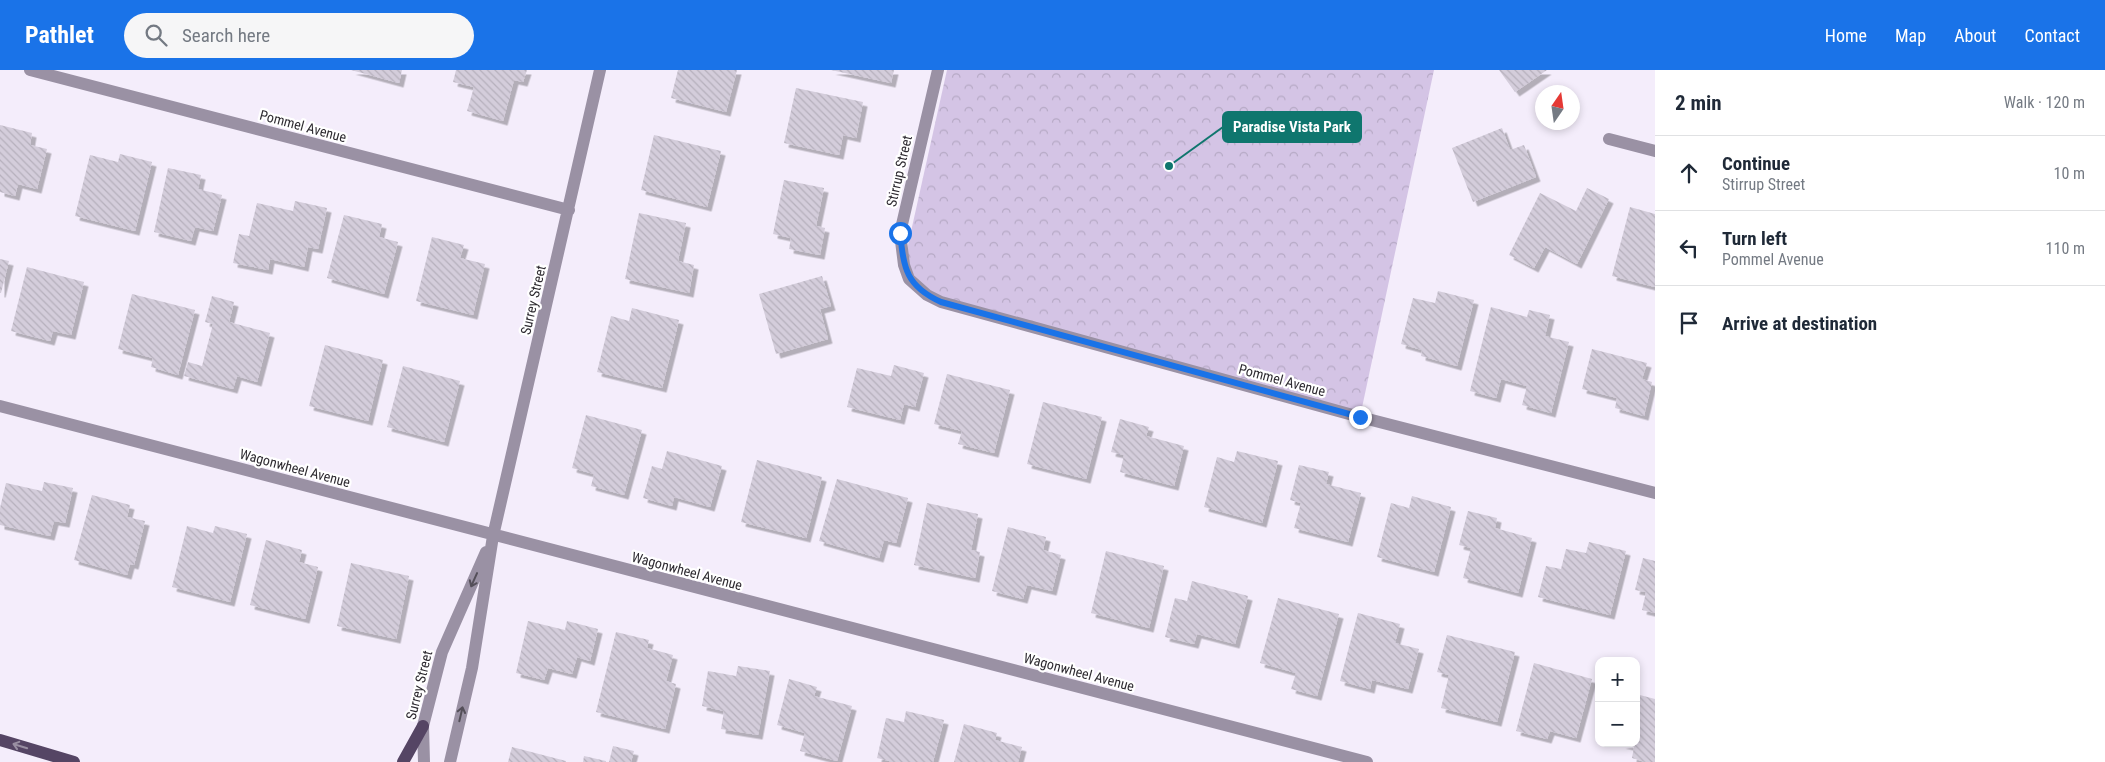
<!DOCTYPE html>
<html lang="en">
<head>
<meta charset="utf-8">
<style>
	:root { --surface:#fff; --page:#f6f6f7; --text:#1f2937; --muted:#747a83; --line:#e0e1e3; --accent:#1a73e8 }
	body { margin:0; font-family:"Roboto Condensed",sans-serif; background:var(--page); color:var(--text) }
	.controls { position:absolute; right:15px; bottom:15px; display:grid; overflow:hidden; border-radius:10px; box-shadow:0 2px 8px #0003 }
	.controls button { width:45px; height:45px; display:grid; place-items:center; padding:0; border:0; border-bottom:1px solid var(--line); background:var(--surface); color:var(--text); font:25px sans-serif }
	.compass { position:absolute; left:1535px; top:15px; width:45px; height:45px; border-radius:50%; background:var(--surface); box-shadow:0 2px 8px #0003; rotate:13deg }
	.stop { position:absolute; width:15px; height:15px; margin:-11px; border:4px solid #1a73e8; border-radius:50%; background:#fff }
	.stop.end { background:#1a73e8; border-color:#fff; box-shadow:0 1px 5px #0008 }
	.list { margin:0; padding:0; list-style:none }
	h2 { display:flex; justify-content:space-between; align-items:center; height:65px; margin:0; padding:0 20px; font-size:21px }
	h2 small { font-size:16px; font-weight:400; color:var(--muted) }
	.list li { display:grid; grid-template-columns:32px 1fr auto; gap:15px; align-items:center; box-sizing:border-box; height:75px; padding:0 20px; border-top:1px solid var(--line) }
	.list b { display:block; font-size:19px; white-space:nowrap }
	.list p { margin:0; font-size:16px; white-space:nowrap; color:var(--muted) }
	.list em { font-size:16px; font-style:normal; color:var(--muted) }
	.icon { flex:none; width:28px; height:28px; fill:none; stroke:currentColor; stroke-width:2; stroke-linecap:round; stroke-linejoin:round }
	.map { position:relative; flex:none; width:1655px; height:692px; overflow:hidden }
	header { display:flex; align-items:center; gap:30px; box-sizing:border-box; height:70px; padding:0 25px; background:var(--accent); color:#fff }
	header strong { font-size:24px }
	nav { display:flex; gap:28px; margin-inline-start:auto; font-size:18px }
	.search { width:350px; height:45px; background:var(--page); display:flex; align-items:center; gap:12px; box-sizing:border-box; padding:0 18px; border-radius:28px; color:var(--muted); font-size:19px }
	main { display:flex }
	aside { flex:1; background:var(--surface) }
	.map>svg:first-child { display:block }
	.park { fill:url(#park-crowns) }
	.building { fill:url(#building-back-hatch); filter:url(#shadow) }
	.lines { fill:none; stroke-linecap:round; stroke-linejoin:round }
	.street { stroke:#9a91a4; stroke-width:12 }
	.primary { stroke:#554564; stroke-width:12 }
	.oneway { stroke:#544f59 }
	.oneway2 { stroke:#998fa2 }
	.route { stroke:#1a73e8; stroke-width:6 }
	.labels { text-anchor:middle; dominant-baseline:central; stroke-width:4.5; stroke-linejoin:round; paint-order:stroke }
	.street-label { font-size:14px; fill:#2e2b31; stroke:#fff }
	.leader { fill:none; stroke:#0f766e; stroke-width:2 }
	.callout-dot { fill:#0f766e; stroke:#fff; stroke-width:2 }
	.callout { fill:#0f766e; stroke:#0f766e; stroke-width:2 }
	.callout-label { font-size:15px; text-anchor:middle; font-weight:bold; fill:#fff }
</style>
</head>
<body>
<header>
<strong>Pathlet</strong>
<div class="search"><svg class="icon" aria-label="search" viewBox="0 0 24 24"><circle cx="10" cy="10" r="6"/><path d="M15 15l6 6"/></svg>Search here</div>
<nav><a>Home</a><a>Map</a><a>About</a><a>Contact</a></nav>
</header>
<main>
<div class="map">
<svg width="1655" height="692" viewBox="0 0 1655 692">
	<defs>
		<pattern id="park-crowns" width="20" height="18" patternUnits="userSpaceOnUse" patternTransform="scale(1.25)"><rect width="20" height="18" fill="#d4c4e5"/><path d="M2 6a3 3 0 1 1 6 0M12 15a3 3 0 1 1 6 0" fill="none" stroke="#b6a9c5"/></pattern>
		<pattern id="building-back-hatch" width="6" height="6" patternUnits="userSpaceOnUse" patternTransform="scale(1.25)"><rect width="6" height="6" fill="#d4cddb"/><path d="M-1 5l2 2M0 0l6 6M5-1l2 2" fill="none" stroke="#b6b0bc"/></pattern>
		<filter id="shadow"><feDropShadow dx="4.5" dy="4.5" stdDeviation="0" flood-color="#0004"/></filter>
	</defs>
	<rect width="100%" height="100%" fill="#f4edfb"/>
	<path class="park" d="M947,0H1434L1360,347L930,230L904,193Z"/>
	<path class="building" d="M351,0H402L399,13Z
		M456,0H527L523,12L514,10L503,51L467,41L474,17L453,12Z
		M678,0H737L726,42L671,28Z
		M831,0H894L891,13Z
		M1499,0H1547L1515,22Z
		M796,18L863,32L856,68L843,65L839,85L784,73Z
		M0,55L32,63L30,75L47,79L37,119L18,114L15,126L0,122Z
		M1502,58L1510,80L1524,75L1536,107L1473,132L1452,78Z
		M654,65L721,81L707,137L641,120Z
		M120,84L152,92L135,161L75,146L90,85L118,92Z
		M168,98L201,105L198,119L222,125L213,161L195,157L191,171L154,162Z
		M784,110L824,118L816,156L825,158L820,185L789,179L791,168L773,164Z
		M1587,118L1609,129L1577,194L1545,177L1534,198L1509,185L1540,123L1576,141Z
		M295,131L327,138L318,179L308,177L304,197L270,189L268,200L233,193L239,164L249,166L257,133L293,141Z
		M1630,137L1655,144V217L1612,206Z
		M639,143L686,153L678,191L694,195L689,223L625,209Z
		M344,145L382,154L379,167L398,172L384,224L327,208Z
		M432,167L464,175L460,188L485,194L473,245L416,231Z
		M0,189L9,191L1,223H0Z
		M27,197L84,212L71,265L53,261L50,271L11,261Z
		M822,206L831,236L820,239L828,269L776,284L759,224Z
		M1438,221L1474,230L1457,296L1421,286L1422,280L1401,274L1413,228L1435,233Z
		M132,224L195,240L178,305L151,297L153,288L118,279Z
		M212,226L234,232L229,252L270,263L257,312L237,306L233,319L184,306L188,292L202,296L213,254L205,252Z
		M1491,237L1527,247L1529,240L1550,245L1545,266L1569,272L1551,343L1522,335L1527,316L1501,309L1496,328L1470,321Z
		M632,238L679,250L662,318L597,302L611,246L629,251Z
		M325,275L383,290L368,351L309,336Z
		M1592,279L1647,293L1642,309L1652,312L1644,346L1615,338L1617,328L1582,319Z
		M894,295L924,303L915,337L904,334L900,350L847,337L857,298L891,306Z
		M403,296L460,311L444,372L387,357Z
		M947,304L1010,320L994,383L958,374L962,361L934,354Z
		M1043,332L1102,347L1086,409L1027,394Z
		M586,345L642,360L624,425L591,416L594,404L572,398Z
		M1120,349L1149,357L1146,366L1184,376L1174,416L1120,402L1124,385L1111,382Z
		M667,381L722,396L710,437L674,427L672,436L643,428L652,396L662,399Z
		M1237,381L1278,391L1262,453L1204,437L1217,387L1234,392Z
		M757,390L822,407L806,468L741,452Z
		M1299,395L1329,402L1326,414L1361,423L1348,472L1294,458L1301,433L1290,430Z
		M837,409L908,428L896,473L884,470L879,488L819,471Z
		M44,412L73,418L65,453L54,451L50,466L0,455V438L6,413L42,421Z
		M92,425L130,435L127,447L145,451L134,495L130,494L127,505L74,490Z
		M1412,426L1451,437L1434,502L1377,487L1391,433L1409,438Z
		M927,433L978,444L971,480L980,482L975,508L914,495Z
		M1468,441L1497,448L1495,458L1532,468L1518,523L1463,508L1471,478L1459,475Z
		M187,456L213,463L215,456L247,464L230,532L172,517Z
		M1008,457L1046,467L1043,480L1061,485L1052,521L1027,515L1023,529L992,521Z
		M266,470L302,480L299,492L318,497L305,549L250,535Z
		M1589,472L1626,481L1610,545L1538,527L1546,496L1561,499L1566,479L1586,483Z
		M1106,481L1164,496L1149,558L1091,543Z
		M1643,488L1655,491V543L1642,540L1646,522L1635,520Z
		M351,493L409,506L396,569L337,556Z
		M1192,511L1248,526L1235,574L1197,564L1194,574L1165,567L1175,528L1187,531Z
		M1278,528L1339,544L1317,626L1291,619L1296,603L1260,593Z
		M1358,543L1400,554L1395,573L1419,579L1408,619L1372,610L1370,619L1340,611Z
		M528,551L565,560L567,551L598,559L590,591L577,587L572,604L548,598L544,610L516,603Z
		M616,562L649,570L647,578L673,585L666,611L676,614L665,659L596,642Z
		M1447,565L1515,582L1497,652L1441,638L1449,605L1437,602Z
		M1534,593L1592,609L1576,668L1550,661L1547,669L1516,661Z
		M738,596L770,601L758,665L721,659L724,641L702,636L708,601L736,606Z
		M789,609L817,617L814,626L852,636L837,691L800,681L805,663L777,655Z
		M1636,624L1655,629V692H1645L1632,688L1634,677L1621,674L1636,673Z
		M906,641L944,650L933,692H893L877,688L886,648L904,652Z
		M964,654L997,663L995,670L1022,677L1018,692H954Z
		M613,676L634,681L631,692H609Z
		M512,677L566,691V692H508Z
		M584,686L606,691V692H583Z"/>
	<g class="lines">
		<path class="street" d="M30,0L569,140
			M938,0L900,163L904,195L909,209L927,225L941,232L1360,347L1655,423
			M1609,69L1655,81
			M0,336L1367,692
			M424,692L423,656L442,582L486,482
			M450,692L472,598L493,466L600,0"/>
		<path class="primary" d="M0,670L74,692
			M403,692L423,656"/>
	</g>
	<defs><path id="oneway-shaft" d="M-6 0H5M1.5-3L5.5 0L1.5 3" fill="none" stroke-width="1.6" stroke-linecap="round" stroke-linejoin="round" transform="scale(1.25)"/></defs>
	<g class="oneway">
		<use href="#oneway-shaft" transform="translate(474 510) rotate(114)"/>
		<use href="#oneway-shaft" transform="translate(461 644) rotate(-77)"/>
	</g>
	<use class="oneway2" href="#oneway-shaft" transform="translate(20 676) rotate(-163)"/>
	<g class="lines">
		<path class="route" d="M900,163C904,199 906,216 941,232L1360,347"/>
	</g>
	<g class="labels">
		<g class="street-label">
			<text transform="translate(303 56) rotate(15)">Pommel Avenue</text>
			<text transform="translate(899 101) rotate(-77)">Stirrup Street</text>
			<text transform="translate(533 230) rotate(-77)">Surrey Street</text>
			<text transform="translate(1282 310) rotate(15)">Pommel Avenue</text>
			<text transform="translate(295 398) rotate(15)">Wagonwheel Avenue</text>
			<text transform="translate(687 501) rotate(15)">Wagonwheel Avenue</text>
			<text transform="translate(1079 602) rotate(15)">Wagonwheel Avenue</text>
			<text transform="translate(419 615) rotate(-76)">Surrey Street</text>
		</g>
	</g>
	<path class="leader" d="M1169 96L1223 57"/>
	<circle class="callout-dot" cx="1169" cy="96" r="5"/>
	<rect class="callout" x="1223" y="42" width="138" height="30" rx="5"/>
	<g class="callout-label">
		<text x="1292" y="62">Paradise Vista Park</text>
	</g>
</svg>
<div class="controls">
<button>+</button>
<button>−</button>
</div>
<svg class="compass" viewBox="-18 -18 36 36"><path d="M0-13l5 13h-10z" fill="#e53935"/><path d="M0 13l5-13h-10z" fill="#747a83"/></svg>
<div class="stop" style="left:900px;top:163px"></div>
<div class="stop end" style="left:1360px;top:347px"></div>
</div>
<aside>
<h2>2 min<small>Walk · 120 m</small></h2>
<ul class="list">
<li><svg class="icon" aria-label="ahead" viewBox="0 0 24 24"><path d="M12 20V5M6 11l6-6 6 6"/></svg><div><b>Continue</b><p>Stirrup Street</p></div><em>10 m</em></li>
<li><svg class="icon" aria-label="left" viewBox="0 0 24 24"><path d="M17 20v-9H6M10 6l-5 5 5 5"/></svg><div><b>Turn left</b><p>Pommel Avenue</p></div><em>110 m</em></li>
<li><svg class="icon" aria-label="arrive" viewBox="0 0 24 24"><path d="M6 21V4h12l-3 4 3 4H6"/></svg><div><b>Arrive at destination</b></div></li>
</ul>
</aside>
</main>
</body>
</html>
